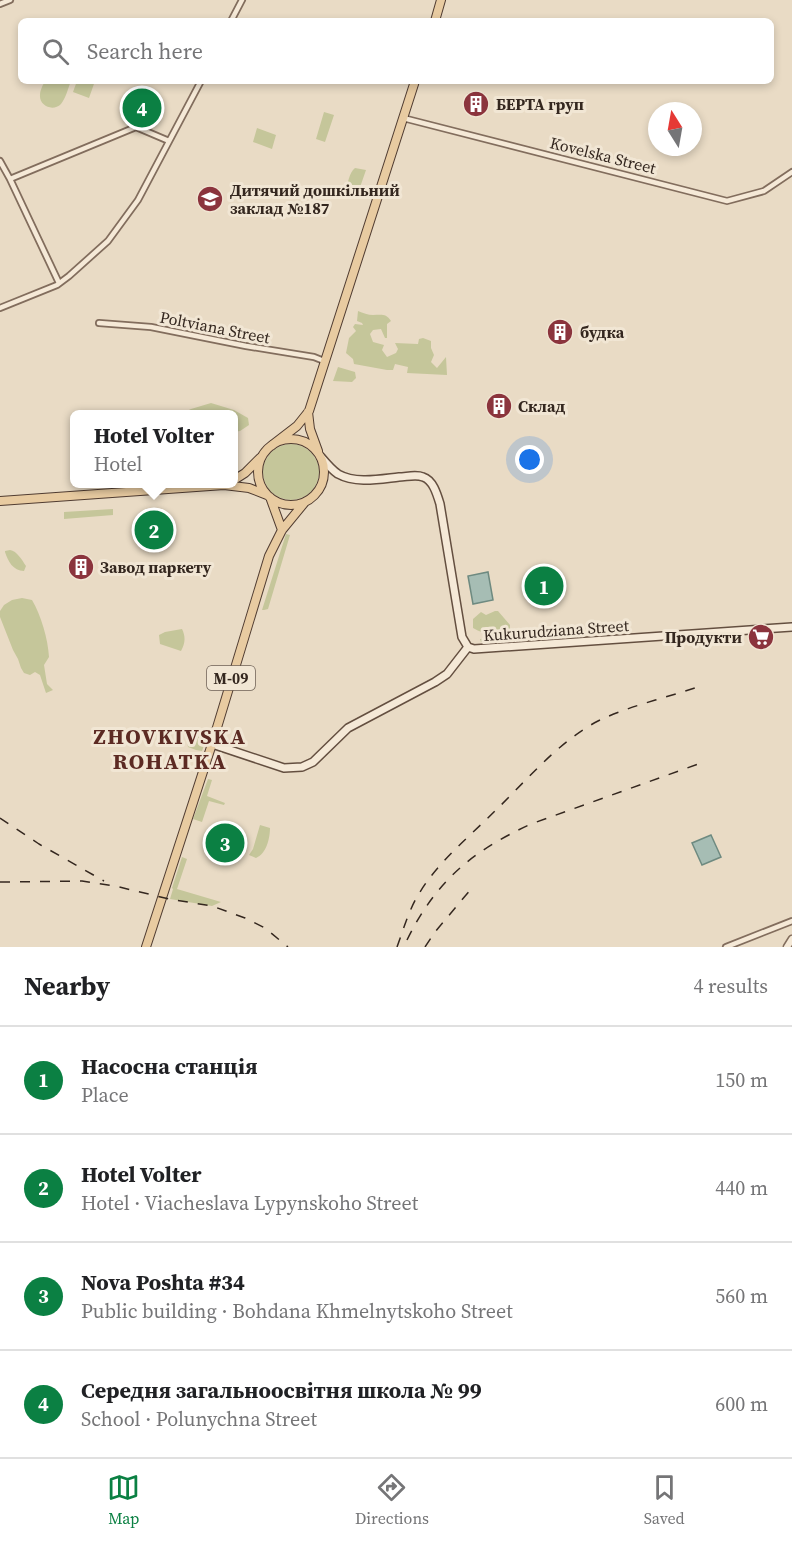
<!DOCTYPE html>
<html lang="en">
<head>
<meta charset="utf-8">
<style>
	:root { --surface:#fff; --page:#f2f2f2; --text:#202124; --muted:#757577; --line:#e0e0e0; --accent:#0b8043 }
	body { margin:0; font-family:"Source Serif 4",serif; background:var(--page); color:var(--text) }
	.compass { position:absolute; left:648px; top:102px; width:54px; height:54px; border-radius:50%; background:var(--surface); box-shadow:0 3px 9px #0003; rotate:349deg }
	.you { position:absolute; left:530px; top:460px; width:21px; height:21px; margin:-15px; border:4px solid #fff; border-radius:50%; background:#1a73e8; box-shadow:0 0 0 9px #1a73e833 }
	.badge { display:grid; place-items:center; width:39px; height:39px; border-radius:50%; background:var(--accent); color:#fff; font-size:20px; font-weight:700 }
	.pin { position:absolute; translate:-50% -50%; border:3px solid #fff; box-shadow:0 2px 6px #0006 }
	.popup { position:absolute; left:70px; top:410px; width:168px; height:78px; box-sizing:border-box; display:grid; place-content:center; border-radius:9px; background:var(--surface); filter:drop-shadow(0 2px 4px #0005); font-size:20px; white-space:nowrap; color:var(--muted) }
	.popup b { font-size:22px; color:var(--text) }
	.popup::after { content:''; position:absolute; left:50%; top:100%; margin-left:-12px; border:12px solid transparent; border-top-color:var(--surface) }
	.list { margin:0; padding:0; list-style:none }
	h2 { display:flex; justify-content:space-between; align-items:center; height:78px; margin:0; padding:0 24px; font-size:26px }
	h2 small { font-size:20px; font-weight:400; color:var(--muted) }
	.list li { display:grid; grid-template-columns:39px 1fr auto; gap:18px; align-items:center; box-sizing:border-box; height:108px; padding:0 24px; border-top:2px solid var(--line) }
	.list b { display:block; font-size:22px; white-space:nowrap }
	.list p { margin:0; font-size:20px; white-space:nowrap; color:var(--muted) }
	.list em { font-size:20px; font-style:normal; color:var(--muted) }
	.icon { flex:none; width:33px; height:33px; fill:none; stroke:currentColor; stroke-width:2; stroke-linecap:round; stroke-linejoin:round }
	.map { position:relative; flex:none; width:792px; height:947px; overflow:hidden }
	.search { position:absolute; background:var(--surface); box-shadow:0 3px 9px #0003; left:18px; right:18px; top:18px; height:66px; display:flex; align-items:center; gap:15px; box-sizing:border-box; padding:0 21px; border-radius:9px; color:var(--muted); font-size:22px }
	.sheet { height:510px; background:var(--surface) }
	nav { display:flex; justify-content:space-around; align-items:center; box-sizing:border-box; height:84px; border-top:2px solid var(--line); background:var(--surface); font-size:16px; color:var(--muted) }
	nav a { display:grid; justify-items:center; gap:3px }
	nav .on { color:var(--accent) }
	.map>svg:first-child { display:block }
	.green { fill:#c5c69a }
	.water { fill:#a6bdb4; stroke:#6e8a80; stroke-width:1.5 }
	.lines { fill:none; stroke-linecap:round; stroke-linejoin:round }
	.minor-casing { stroke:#826d5d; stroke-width:8 }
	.tertiary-casing { stroke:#826d5d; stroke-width:9 }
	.secondary-casing { stroke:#644f40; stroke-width:10 }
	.primary-casing { stroke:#503c31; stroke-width:10 }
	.minor { stroke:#f5e9d7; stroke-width:4.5 }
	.tertiary { stroke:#f5e9d7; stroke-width:6 }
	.secondary { stroke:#f5e9d7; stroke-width:7 }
	.primary { stroke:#e8cba1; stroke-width:8 }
	.rail { stroke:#34271f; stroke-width:1.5; stroke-dasharray:10 10; stroke-linecap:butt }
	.labels { text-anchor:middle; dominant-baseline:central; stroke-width:6; stroke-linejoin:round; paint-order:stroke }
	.shield { fill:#f1e6d4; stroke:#6d6055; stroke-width:1.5 }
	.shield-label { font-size:15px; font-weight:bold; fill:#34271f }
	.poi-label { font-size:16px; font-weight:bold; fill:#34271f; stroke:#f1e6d4; text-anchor:start }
	.street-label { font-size:16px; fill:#34271f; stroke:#f1e6d4 }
	.district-label { font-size:22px; font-weight:bold; letter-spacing:1.5px; fill:#5c2a23; stroke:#f1e6d4 }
</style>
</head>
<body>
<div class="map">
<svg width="792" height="947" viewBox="0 0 792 947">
	<rect width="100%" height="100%" fill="#e9dbc5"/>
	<path class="green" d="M45,81H71C68,88 66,98 61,104C53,112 39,106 40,95C40,90 43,85 45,81Z
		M77,81H95L89,98L73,92Z
		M324,112L334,115L325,142L316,139Z
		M257,128L276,135L272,149L253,142Z
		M355,168L366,170L358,193L346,190C348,183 349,173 355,168Z
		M358,311C363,313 368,315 373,315C381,315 386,313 391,321L387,324V338H385L381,329L373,330L370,334L373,342L384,345L382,350L387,357L396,353L398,349L395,343L418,344L419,339L423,338L431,341V348L434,355L431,362L437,368L446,357L447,375L407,373L408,367L395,364L393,370H387L354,364L353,359L346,353L349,338L356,331L353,327L355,324L363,325L362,323L357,321Z
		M338,367L355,372L356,378L352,382L333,381Z
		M211,403L234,410L248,418L249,425L240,431L234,432V414H180L191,409Z
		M263 472a28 28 0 1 1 56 0a28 28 0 1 1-56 0Z
		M113,509V515L64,519V512Z
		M286,534L290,535L268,609L264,610H262Z
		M10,550C17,551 22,560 26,566L24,571C13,571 8,561 5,552V551Z
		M22,598L32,600C41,615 48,639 49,657L44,665L47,684L53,690L46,693L40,675L35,672L30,675L24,673L21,668L18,659L13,650L0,617V611L4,605L12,600Z
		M495,611H498L510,625V630C498,636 484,635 473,628V619L481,612L486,615Z
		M182,629C186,637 185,644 181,651L160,644L159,635L165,632Z
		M551,634L552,638L481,642L480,639Z
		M200,729L206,732L208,734L202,751L196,750L188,747L186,737L192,734L193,732Z
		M208,779L212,780L207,796L225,803L224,805L209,801L202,822L193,819Z
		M260,825L270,828C270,839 266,854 256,858L249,855L253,849Z
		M182,857L187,859L177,889L221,902L212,906L170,899L173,889L172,888Z"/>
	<path class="water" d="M488,572L493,600L473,604L468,576Z
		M711,835L721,857L702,865L692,843Z"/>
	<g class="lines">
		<g class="minor-casing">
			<path id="minor" d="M0,4L10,0
				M231,21L242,0
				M403,118L727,201L764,191L792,172
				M0,161L10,179L59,283
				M10,179L136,127L169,141
				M0,308L57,285L69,276L108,241L138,200L201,81
				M99,323L151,327L246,346L314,357L324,361
				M726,947L792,921"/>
		</g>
		<g class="tertiary-casing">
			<path id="tertiary" d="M787,947L792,939"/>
		</g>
		<g class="secondary-casing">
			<path id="secondary" d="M321,457C326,463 332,470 338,474C356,484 380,479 399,477C406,477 416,474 423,477C433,480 437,494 440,504L462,637L468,647L474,649L792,627
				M212,744L284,768L302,767L313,762L348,728L435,682L447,674L468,647"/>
		</g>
		<g class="primary-casing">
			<path id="primary" d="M435,21L441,0
				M308,412L310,429L318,451
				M258 472a33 33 0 1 1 66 0a33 33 0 1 1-66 0Z
				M271,446L297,426L309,411L415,81
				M234,480L245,473L260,458
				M270,497L282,530
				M0,501L224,485L249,488L267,495
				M146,947L212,744L269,556L282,530L305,502"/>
		</g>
		<use href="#minor" class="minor"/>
		<use href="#tertiary" class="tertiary"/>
		<use href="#secondary" class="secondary"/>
		<use href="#primary" class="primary"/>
		<path class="rail" d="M0,818L39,844L104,881
			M0,882L82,881L115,886L169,899L212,906L245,918L265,928L288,947
			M407,940C436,881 472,851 531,824L701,763
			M397,947C404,928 409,909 420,892C439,861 469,837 495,811C527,780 558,742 598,721C629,706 665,698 698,687
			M425,947L435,932L471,889"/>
	</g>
	<defs>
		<g id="building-disc" transform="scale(1.35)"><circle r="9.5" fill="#8b343d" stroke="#f1e6d4"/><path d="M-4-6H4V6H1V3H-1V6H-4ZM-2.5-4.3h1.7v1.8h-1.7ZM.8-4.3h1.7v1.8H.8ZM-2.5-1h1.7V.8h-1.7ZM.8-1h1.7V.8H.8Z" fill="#fff"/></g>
		<g id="school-disc" transform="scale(1.35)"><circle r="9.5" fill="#8b343d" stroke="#f1e6d4"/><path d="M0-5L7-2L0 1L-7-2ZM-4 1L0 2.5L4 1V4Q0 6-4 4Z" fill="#fff"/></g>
		<g id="supermarket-disc" transform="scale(1.35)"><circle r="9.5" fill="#8b343d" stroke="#f1e6d4"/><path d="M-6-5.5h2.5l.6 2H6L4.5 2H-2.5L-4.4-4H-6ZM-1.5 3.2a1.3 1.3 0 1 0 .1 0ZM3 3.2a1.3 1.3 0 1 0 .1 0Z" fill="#fff"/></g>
	</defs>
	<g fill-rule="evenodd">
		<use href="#building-disc" x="476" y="104"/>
		<use href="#school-disc" x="210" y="199"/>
		<use href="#building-disc" x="560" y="332"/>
		<use href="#building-disc" x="499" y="406"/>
		<use href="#building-disc" x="81" y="567"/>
		<use href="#supermarket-disc" x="761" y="637"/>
	</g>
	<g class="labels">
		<rect class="shield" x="207" y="666" width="48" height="24" rx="4.5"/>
		<g class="shield-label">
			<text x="231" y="678">М-09</text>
		</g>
		<g class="poi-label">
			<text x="496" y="104">БЕРТА груп</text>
			<text x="230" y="190">Дитячий дошкільний<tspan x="230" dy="18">заклад №187</tspan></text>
			<text x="580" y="332">будка</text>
			<text x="518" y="406">Склад</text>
			<text x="100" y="567">Завод паркету</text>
			<text x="742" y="637" text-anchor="end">Продукти</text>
		</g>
		<g class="street-label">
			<text transform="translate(603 155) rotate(14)">Kovelska Street</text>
			<text transform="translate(215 327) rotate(11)">Poltviana Street</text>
			<text transform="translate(556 630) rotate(-4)">Kukurudziana Street</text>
		</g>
		<g class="district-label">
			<text x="170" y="736">ZHOVKIVSKA<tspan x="170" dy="25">ROHATKA</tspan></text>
		</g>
	</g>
</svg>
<svg class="compass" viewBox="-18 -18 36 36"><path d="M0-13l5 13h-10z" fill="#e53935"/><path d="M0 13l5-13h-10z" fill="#757577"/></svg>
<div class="you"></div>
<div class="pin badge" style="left:544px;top:586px">1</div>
<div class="pin badge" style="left:154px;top:530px">2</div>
<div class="popup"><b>Hotel Volter</b>Hotel</div>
<div class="pin badge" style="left:225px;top:843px">3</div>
<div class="pin badge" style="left:142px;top:108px">4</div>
<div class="search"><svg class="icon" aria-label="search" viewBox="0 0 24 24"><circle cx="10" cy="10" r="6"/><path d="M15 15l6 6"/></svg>Search here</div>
</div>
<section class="sheet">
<h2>Nearby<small>4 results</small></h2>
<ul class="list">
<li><span class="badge">1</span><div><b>Насосна станція</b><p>Place</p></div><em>150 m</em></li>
<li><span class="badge">2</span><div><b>Hotel Volter</b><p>Hotel · Viacheslava Lypynskoho Street</p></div><em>440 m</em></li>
<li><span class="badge">3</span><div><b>Nova Poshta #34</b><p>Public building · Bohdana Khmelnytskoho Street</p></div><em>560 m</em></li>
<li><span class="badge">4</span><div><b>Середня загальноосвітня школа № 99</b><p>School · Polunychna Street</p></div><em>600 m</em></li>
</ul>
</section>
<nav>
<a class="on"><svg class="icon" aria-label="map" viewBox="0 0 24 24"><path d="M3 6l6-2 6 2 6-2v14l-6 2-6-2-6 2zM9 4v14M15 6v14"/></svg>Map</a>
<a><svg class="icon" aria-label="directions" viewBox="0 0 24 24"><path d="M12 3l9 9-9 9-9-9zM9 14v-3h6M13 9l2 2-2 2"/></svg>Directions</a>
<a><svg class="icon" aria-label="saved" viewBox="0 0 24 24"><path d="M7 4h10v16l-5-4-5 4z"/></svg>Saved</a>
</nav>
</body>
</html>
